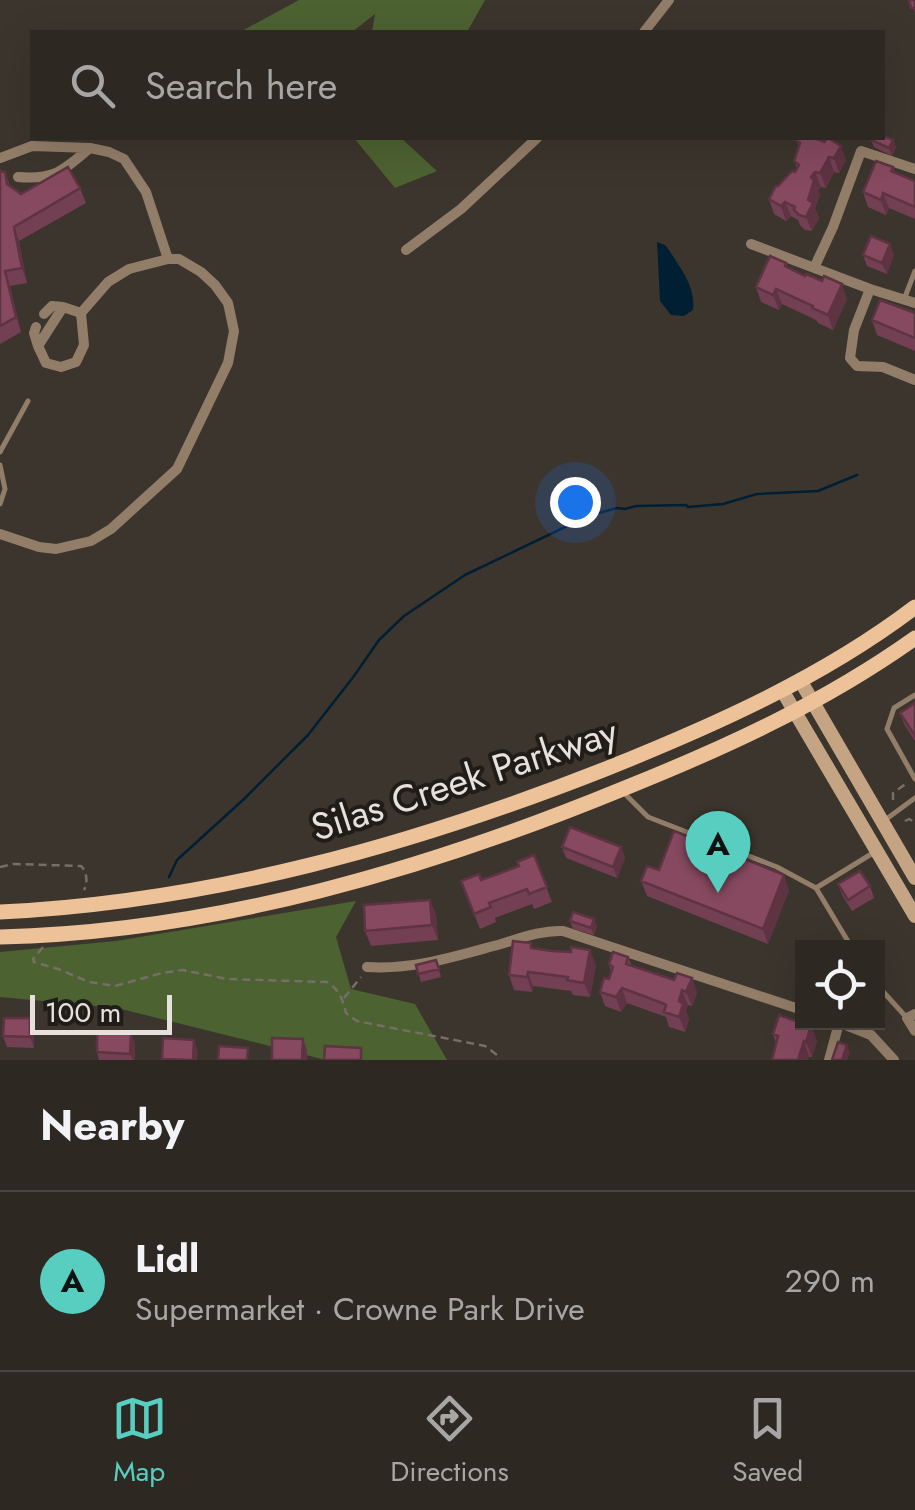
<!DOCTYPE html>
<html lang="en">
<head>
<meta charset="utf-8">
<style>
	:root { --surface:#2d2822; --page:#39342f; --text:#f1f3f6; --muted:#a7a6a5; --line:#484440; --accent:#58cec1 }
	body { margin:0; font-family:Jost,sans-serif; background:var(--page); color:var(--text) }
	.controls { position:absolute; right:30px; bottom:30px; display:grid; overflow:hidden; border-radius:0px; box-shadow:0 10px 40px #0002 }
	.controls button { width:90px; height:90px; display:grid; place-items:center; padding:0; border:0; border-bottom:2px solid var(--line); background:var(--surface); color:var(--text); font:50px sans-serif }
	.scale { position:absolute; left:30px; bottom:25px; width:142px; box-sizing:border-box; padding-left:10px; border:5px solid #e6e1dd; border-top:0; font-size:28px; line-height:35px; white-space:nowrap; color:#e6e1dd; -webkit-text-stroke:8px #201d19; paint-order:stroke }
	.you { position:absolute; left:575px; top:502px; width:35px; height:35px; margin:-25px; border:8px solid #fff; border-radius:50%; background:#1a73e8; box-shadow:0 0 0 15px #1a73e833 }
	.badge { display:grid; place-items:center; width:65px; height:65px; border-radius:50%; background:var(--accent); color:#111; font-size:32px; font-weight:700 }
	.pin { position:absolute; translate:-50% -82px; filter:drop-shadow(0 2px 5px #0008) }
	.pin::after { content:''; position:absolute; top:52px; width:35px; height:30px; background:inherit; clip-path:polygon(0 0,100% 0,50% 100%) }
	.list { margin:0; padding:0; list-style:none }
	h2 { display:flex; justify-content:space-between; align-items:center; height:130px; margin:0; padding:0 40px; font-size:42px }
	h2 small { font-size:32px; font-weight:400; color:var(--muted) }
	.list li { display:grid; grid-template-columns:65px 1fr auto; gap:30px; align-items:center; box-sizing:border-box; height:180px; padding:0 40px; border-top:2px solid var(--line) }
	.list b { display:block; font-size:38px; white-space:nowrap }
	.list p { margin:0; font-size:32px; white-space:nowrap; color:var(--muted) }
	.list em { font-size:32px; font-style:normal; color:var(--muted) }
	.icon { flex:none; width:55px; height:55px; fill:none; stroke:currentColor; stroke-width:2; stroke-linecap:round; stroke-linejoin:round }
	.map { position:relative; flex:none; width:915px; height:1060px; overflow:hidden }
	.search { position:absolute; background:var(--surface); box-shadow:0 10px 40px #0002; left:30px; right:30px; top:30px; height:110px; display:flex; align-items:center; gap:25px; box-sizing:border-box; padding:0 35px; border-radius:0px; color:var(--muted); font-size:38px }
	.sheet { height:310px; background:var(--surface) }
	nav { display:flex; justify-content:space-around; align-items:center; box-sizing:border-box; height:140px; border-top:2px solid var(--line); background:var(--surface); font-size:28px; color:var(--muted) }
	nav a { display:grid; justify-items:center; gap:5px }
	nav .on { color:var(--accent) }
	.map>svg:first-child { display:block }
	.green { fill:#4d6231 }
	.water { fill:#011f33 }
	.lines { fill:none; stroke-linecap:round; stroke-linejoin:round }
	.stream { stroke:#011f33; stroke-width:2.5 }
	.path { stroke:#756f68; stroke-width:2.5; stroke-dasharray:8 5; stroke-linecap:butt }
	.service { stroke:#927d68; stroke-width:5 }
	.minor { stroke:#927d68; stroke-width:10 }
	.secondary { stroke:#c5a483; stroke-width:14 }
	.primary { stroke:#edc298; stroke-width:15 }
	.wall { fill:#733f52 }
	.shaded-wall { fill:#5e3342 }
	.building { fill:#86495f; stroke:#5e3342; stroke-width:2.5 }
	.labels { text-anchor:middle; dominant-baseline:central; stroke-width:8; stroke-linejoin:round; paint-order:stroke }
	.street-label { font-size:38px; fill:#e6e1dd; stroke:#201d19 }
</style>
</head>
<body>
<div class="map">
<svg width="915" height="1060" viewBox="0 0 915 1060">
	<rect width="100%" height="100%" fill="#3c352d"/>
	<path class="green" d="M299,0H485L467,32H372L375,14L352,32H240Z
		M354,138H401L437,171L395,188Z
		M356,901L336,937L351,989L415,1004L447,1060H326L117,1008L0,997V952L116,941Z"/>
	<path class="water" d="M657,242L665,245L669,250C681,269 696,287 693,310L684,316L671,315L660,301Z"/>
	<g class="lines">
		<path class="stream" d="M169,877L177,860L244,799L308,735L354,676L379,640L404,616L465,575L588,516L617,508L625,509L636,506L686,505L688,507L723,504L757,494L818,491L857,475"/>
		<path class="path" d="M893,800V793L907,783
			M905,821L909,819L915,822
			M0,867L13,864L81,866C87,872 88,882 84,890
			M43,947L33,959L34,962L58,969L89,982L115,986L162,973L183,970L227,979L327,982C339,989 343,1000 346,1013L357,1021L485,1046L497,1055V1060
			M344,998L361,977"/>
		<path class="service" d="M905,297L915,271
			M0,452L28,401
			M0,465L5,489L0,504
			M915,695L894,708L887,729L915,779
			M624,793L648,817L777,867L816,888
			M885,820L915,798
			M852,948L816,888L873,853
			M878,986L907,1018"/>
		<path class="minor" d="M644,32L669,0
			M0,158L32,146L90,148L109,152L124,159L146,192L168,259
			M18,177C55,180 62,171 90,148
			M751,244L870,289L915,303
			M406,250L461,209L537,138
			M814,268L833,227L861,151L915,169
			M870,289L854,330L850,358L857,366L883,367L915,380
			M63,307L81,313L84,345L76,362L61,367L46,363L38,346Z
			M44,314L52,306L63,307
			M36,327L34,333L38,346
			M0,534L39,547L56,549L91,541L111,529L177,469L228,363L234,331L228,303L215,285L201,272L179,259H168L129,269L108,282L81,313
			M367,967C414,970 456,956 501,944C521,938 542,930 563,931L802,1010
			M915,1014L907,1018L915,1031
			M838,1022L871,1035L894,1060
			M829,1060L839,1023"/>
		<path class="secondary" d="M800,680L915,878
			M782,690L915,916"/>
		<path class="primary" d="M0,912C210,902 413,845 608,768C715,725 823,677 915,607
			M0,937C215,932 428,869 625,788C727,747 825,702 915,638"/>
	</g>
	<path class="wall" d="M798,138H817L846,160L839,173L834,172L826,188L821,187L818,190L820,195L815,208L819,218L812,231L805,230L800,225L798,220L791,216L786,221L774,214L769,199L778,186L797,168L794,161L799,146L796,140Z
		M871,140H893L896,147L892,156L874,147Z
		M893,167L895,173L915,181V219L889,208L886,215L868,207L863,192Z
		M0,171L5,172L10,186L21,194L80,188L86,203L19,241L27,283L10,286L21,332L0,344Z
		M863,255H894L887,274L867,266Z
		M786,263L788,268L847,299L833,330L818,323L816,320L782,304L779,310L761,302L756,287Z
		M915,313V351L877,335L872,320Z
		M915,703V741L904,724L900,713Z
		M562,847H621L625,858L617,878L566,858Z
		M534,855L552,902L534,909L532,904L495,918L496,922L480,929L461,881L481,880L498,874L519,866Z
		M659,870L789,890L768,944L647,896L641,881Z
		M838,884L870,886L874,898L852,911L842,895Z
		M430,900L436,915L438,940L371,946L365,931Z
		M570,921L597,926L594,935L573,929Z
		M533,948L596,965L590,997L573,995L571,991L533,986L532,992L514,990L509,975Z
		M628,957L632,966L674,980L692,978L697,993L692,1006L688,1005L686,1011L689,1019L685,1032L669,1027L666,1017L627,1003L621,1012L605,1006L600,992L609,979L611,972L609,964Z
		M436,960L441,977L421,982L416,965Z
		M30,1018L34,1030V1048L7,1047L3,1036Z
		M811,1026L817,1041L812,1057L774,1056L773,1053L776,1043L773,1034Z
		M135,1044V1060H99L97,1052Z"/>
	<path class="shaded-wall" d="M893,140L896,147L892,156L889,148Z
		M841,146L846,160L839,173L834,158Z
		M829,157L834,172L826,188L820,173Z
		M815,172L821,187L818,190L820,195L815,208L819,218L812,231L806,217L811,177Z
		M883,193L889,208L886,215L881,200Z
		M785,202L791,216L786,221L781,206Z
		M14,227L19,241L27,283L22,268Z
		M890,244L894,255L887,274L882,263Z
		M5,271L10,286L21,332L16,317Z
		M842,284L847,299L833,330L828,315Z
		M776,289L782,304L779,310L773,295Z
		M621,847L625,858L617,878L613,867Z
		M784,875L789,890L768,944L763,929Z
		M430,900L436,915L438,940L432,925Z
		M594,919L597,926L594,935L591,928Z
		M590,950L596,965L590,997L584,983Z
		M528,972L533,986L532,992L527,977Z
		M692,978L697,993L692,1006L686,992Z
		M622,988L627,1003L621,1012L616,997Z
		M682,990L688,1005L686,1011L689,1019L685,1032L679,1017V1001Z
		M30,1018L34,1030V1048L30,1037Z
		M811,1026L817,1041L812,1057L806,1042Z
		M131,1033L135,1044V1060H133L130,1054Z
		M303,1039L307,1050V1060H302Z
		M194,1040L198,1051L197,1060H193Z
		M804,1041L809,1056L808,1060H798Z
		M847,1045L850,1053L847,1060H842Z"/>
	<path class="building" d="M909,0H915V12L914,8H911Z
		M882,135L893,140L889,148L871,140L872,138H882Z
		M798,138H815L824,142L828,138L841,146L834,158L829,157L820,173L815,172L811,177L814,180L808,200L813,203L806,217L799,215L794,210L795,207L785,202L781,206L769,199L776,186H778L792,171L795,172L799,165L794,161L800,143L796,140Z
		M876,161L893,167L891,171L915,181V207L883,193L881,200L863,192Z
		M68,167L80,188L14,227L22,268L5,271L16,317L0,326V171L5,172L7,184L21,194Z
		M871,236L890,244L882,263L863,255Z
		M770,256L786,263L785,266L805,276L806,274L822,281L824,276L842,284L828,315L812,308L813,306L776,289L773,295L756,287Z
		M880,300L915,313V338L872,320Z
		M915,703V736L900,713Z
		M570,827L621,847L613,867L562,847Z
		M674,831L784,875L763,929L641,881L647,866L659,870Z
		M534,855L547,887L529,894L527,889L489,903L491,907L474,914L461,881L479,874L481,880L498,874L519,866L517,862Z
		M860,871L870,886L848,900L838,884Z
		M430,900L432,925L365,931L364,905Z
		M573,912L594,919L591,928L570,921Z
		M513,941L531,943V948L552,951L571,952V947L590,950L584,983L567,980L568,977L528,972L527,977L509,975Z
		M613,952L628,957L626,964L674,980L677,973L692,978L686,992L682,990L679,1001L683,1004L679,1017L664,1012L666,1005L662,1003L622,988L616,997L600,992L604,978L609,979L613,967L609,964Z
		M436,960L439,969L418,974L416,965Z
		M779,1015L811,1026L806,1042L804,1041L798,1060H772L778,1036L773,1034Z
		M4,1018H30V1037L3,1036Z
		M97,1032L131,1033L130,1054L97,1052Z
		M163,1038L194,1040L193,1060L162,1059Z
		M272,1038L303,1039L302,1060H272Z
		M838,1042L847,1045L842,1060H832Z
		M219,1046L248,1048L247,1060H218Z
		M325,1046L361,1048V1060H324Z"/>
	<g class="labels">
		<g class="street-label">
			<text transform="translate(464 779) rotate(-18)">Silas Creek Parkway</text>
		</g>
	</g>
</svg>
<div class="controls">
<button><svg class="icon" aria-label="locate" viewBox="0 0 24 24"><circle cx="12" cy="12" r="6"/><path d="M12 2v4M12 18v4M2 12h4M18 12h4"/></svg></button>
</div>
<div class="scale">100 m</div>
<div class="you"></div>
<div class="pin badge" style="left:718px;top:893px">A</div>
<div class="search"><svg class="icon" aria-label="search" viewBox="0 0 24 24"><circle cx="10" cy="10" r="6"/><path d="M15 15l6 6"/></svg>Search here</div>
</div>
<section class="sheet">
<h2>Nearby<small></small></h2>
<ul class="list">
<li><span class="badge">A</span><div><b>Lidl</b><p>Supermarket · Crowne Park Drive</p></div><em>290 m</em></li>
</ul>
</section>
<nav>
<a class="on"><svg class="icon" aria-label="map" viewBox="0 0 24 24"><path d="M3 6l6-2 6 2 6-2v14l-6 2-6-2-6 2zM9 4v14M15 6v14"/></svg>Map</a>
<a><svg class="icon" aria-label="directions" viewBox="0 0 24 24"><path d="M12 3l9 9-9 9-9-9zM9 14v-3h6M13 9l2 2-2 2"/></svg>Directions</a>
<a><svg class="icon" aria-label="saved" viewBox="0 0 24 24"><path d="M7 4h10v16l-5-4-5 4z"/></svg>Saved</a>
</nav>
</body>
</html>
